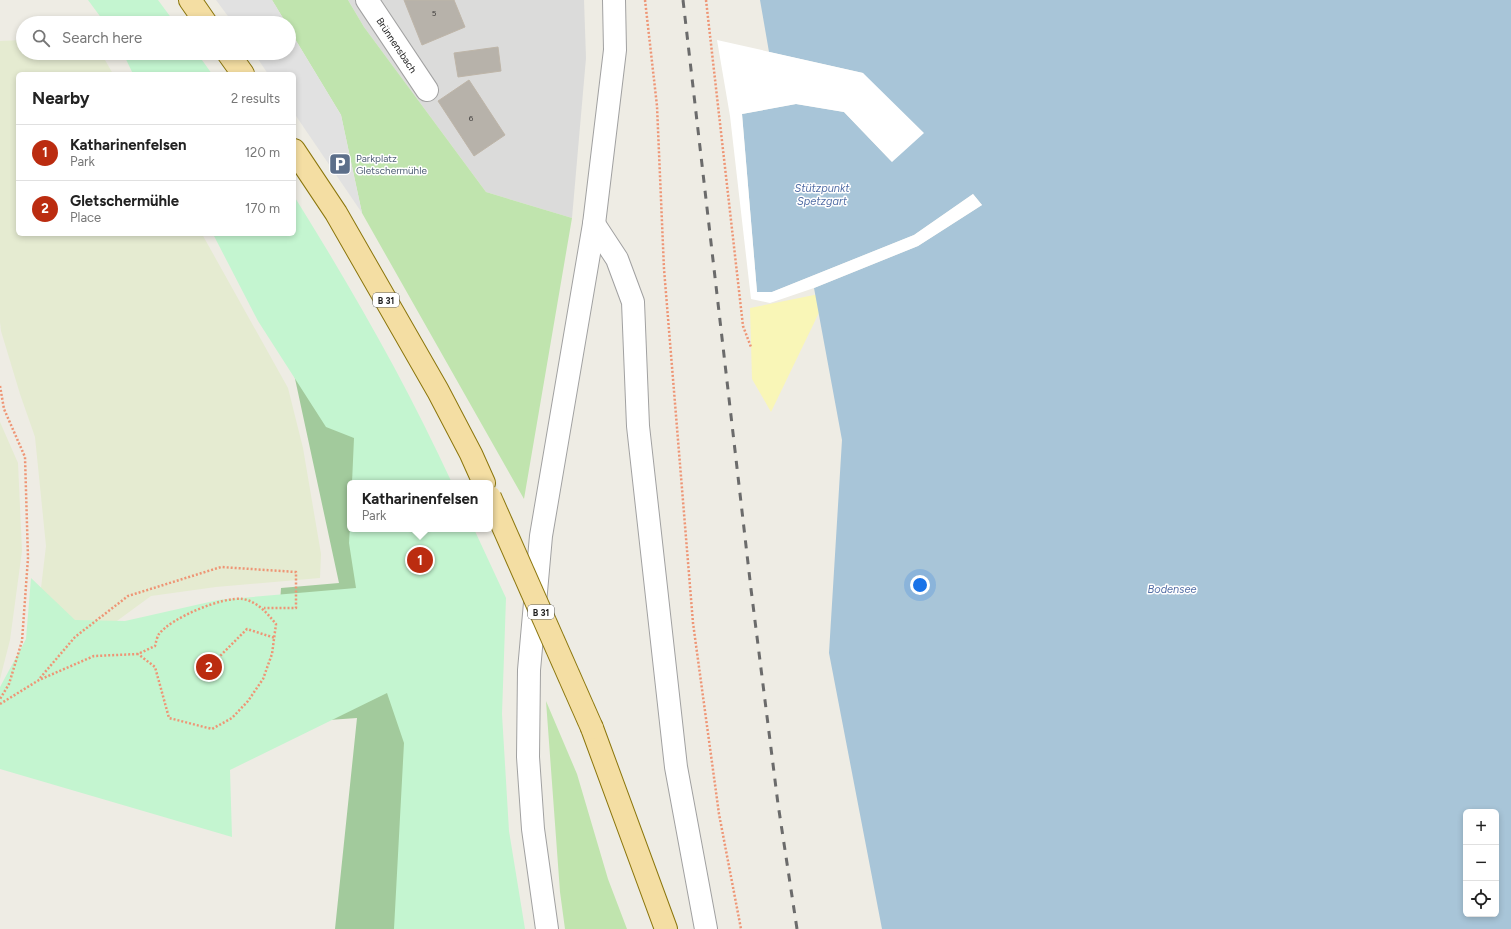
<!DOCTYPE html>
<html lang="en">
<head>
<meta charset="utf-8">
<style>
	:root { --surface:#fff; --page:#f6f6f6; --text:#222; --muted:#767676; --line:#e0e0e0; --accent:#bb2c10 }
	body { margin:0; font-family:Figtree,sans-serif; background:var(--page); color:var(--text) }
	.controls { position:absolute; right:12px; bottom:12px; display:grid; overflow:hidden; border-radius:6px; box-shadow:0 2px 6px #0003 }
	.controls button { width:36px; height:36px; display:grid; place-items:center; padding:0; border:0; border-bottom:1px solid var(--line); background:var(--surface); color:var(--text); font:20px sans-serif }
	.you { position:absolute; left:920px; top:585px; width:14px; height:14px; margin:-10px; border:3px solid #fff; border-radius:50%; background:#1a73e8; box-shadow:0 0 0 6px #1a73e833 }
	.badge { display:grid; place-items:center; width:26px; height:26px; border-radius:50%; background:var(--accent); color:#fff; font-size:13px; font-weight:700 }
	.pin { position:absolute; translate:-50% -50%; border:2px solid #fff; box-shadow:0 1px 4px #0006 }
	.popup { position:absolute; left:347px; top:480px; width:146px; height:52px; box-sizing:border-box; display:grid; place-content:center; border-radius:6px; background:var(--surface); filter:drop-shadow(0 1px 3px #0005); font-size:13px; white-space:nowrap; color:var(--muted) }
	.popup b { font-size:15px; color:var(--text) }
	.popup::after { content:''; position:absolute; left:50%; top:100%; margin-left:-8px; border:8px solid transparent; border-top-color:var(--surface) }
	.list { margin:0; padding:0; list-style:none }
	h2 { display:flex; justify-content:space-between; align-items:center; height:52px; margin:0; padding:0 16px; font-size:17px }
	h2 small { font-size:13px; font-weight:400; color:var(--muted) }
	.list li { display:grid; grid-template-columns:26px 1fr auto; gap:12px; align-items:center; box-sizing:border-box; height:56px; padding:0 16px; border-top:1px solid var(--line) }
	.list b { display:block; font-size:15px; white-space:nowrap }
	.list p { margin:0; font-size:13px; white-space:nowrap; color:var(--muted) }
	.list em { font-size:13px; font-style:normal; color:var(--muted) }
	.icon { flex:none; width:22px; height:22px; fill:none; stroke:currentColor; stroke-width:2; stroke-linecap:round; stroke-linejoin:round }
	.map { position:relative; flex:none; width:1511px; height:929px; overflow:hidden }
	.search { position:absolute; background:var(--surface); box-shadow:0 2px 6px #0003; left:16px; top:16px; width:280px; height:44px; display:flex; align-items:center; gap:10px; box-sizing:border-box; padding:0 14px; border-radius:22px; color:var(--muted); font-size:15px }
	.panel { position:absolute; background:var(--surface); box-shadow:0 2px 6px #0003; left:16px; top:72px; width:280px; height:164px; border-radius:6px }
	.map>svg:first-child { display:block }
	.residential { fill:#dbdbda }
	.farmland { fill:#e5ebd1 }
	.grass { fill:#c0e4ae }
	.forest { fill:#a2ca9c }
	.sand { fill:#f9f6b7 }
	.park { fill:#c4f5d0 }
	.parking { fill:#e1e1e1 }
	.water { fill:#a8c5d8; fill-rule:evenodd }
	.pier { fill:#fff }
	.building { fill:#b7b2aa; stroke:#beb5a8 }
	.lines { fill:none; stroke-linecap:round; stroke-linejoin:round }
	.minor-casing { stroke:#a1a1a1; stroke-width:24 }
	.major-casing { stroke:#8b760c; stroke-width:24 }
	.path { stroke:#ee9575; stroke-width:2.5; stroke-dasharray:2 2; stroke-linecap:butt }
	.minor { stroke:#fff; stroke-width:22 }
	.major { stroke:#f4dea3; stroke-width:22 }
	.rail { stroke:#6b6b6b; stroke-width:3; stroke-dasharray:8 8; stroke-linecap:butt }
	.major-bridge-casing { stroke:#8b760c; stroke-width:24; stroke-linecap:butt }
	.major-bridge { stroke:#f4dea3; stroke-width:22 }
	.labels { text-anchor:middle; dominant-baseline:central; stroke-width:3; stroke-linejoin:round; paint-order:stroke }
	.number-label { font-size:8px; fill:#444240 }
	.shield { fill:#fff; stroke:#616161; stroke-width:1 }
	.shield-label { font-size:9px; font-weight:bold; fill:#1d1d1d }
	.street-label { font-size:10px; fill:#1d1d1d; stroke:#fff }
	.service-label { font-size:10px; fill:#4e5e75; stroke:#fff; text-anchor:start }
	.water-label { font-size:11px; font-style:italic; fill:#526ea5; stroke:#fff }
</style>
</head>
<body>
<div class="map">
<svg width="1511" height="929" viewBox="0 0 1511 929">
	<rect width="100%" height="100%" fill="#eeece4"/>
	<path class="residential" d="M348,0H584L586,58L572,218L486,192L364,27Z"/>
	<path class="farmland" d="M23,40V53H101L113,74H18V234H202L288,388L303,448L321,554L320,578L216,587L151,596L95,637L31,672L46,546L35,437L20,394L1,331L0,322V41Z
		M0,422L18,463L22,551L10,640L0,679Z"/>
	<path class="grass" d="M272,0H348L364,27L486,192L572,218L524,499L362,213L341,115L289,29V23H286Z
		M546,701L577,774L608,879L627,929H565L560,892Z"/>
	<path class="forest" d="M291,360L440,483H350V529H464L522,929H335L357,718L272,724L281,588L339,583Z"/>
	<path class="sand" d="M829,292L771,412L752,379L750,308Z"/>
	<path class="park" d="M88,0H158L175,23H105Z
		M123,53H197L212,74H133Z
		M294,196C352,289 406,383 452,483H352L354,438L326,427L258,321L213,234H294Z
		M350,525V529H474L506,598L502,714L509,831L525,929H394L404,743L387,693L230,770L232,837L0,769V687L26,639L31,578L75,620L125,621L218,600L356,588L349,543Z"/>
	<path class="parking" d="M216,0H272L286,23H233Z
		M289,29L341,115L362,213L294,113V74H268L254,53H289Z"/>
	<path class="water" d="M760,0H1511V929H882L829,653L842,440L814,288L918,246L982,205L973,194L914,235L772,292H757L742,114L796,104L844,112L892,162L863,73L769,52ZM1466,812H1496V914H1466Z"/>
	<path class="pier" d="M717,40L863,73L924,133L892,162L844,112L796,104L742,114L757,292H772L914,235L973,194L982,205L918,246L814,288L770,303L751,299L730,116Z"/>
	<path class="building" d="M404,0H454L465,27L422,45Z
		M498,47L501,71L458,77L454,53Z
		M469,80L505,135L474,156L438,101Z"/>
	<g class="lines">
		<g class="minor-casing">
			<g id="minor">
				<path id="s1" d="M367,0L427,90"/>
				<path d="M594,224L617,259L633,302L638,426L676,767L706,929"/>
				<path d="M547,929L533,829L528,757L529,670L541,536L594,224L615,50L614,0"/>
			</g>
		</g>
		<g class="major-casing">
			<path id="major" d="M190,0L206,23
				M228,53L243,74
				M294,150L336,213L438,391L471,454L484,483
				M592,728L666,929"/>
		</g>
		<path class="path" d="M645,0L657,106L664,269L693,623L719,814L741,929
			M706,0L743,326L751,347
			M0,386L4,409L25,457L28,558L22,641L9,684L0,699
			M209,667L247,629L275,638
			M40,678L75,637L128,596L221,567L296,572V608H264
			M0,704L39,680L94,656L138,654L155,646C156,642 157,637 159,634C171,618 223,596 243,599C258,602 267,613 276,624L272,654L263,679L248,701L232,718L212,729L169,718L155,667L138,654"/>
		<use href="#minor" class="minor"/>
		<use href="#major" class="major"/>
		<path class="rail" d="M683,0L751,589L778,804L797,929"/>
		<g class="major-bridge-casing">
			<path id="major-bridge" d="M490,497L592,728"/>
		</g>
		<use href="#major-bridge" class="major-bridge"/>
	</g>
	<defs>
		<g id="parking-square" transform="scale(1.15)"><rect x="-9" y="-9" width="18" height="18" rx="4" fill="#5c6f8a" stroke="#fff"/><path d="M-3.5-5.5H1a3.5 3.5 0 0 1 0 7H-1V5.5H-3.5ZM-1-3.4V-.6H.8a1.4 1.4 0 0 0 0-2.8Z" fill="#fff"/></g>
	</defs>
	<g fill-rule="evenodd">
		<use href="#parking-square" x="340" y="164"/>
	</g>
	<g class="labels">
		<g class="number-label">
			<text x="434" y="13">5</text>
			<text x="471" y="118">6</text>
		</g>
		<g class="shield">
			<rect x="373" y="293" width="26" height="14" rx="3"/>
			<rect x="528" y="605" width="26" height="14" rx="3"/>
		</g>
		<g class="shield-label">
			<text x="386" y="300">B 31</text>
			<text x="541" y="612">B 31</text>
		</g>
		<g class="street-label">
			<text stroke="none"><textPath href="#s1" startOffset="54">Brünnensbach</textPath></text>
		</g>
		<g class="service-label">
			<text x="356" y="158">Parkplatz<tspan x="356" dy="12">Gletschermühle</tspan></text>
		</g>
		<g class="water-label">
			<text x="822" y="188">Stützpunkt<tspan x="822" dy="13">Spetzgart</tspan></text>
			<text x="1172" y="589">Bodensee</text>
		</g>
	</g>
</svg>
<div class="controls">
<button>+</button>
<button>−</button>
<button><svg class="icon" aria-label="locate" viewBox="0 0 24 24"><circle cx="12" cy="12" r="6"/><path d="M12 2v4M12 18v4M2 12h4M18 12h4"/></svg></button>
</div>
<div class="you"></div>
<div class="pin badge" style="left:420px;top:560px">1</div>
<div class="popup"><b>Katharinenfelsen</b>Park</div>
<div class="pin badge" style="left:209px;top:667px">2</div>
<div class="search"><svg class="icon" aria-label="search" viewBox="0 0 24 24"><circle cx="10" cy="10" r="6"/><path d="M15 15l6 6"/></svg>Search here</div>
<section class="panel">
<h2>Nearby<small>2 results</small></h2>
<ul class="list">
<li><span class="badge">1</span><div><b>Katharinenfelsen</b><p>Park</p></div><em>120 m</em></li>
<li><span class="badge">2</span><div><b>Gletschermühle</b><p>Place</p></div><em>170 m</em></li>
</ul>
</section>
</div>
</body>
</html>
